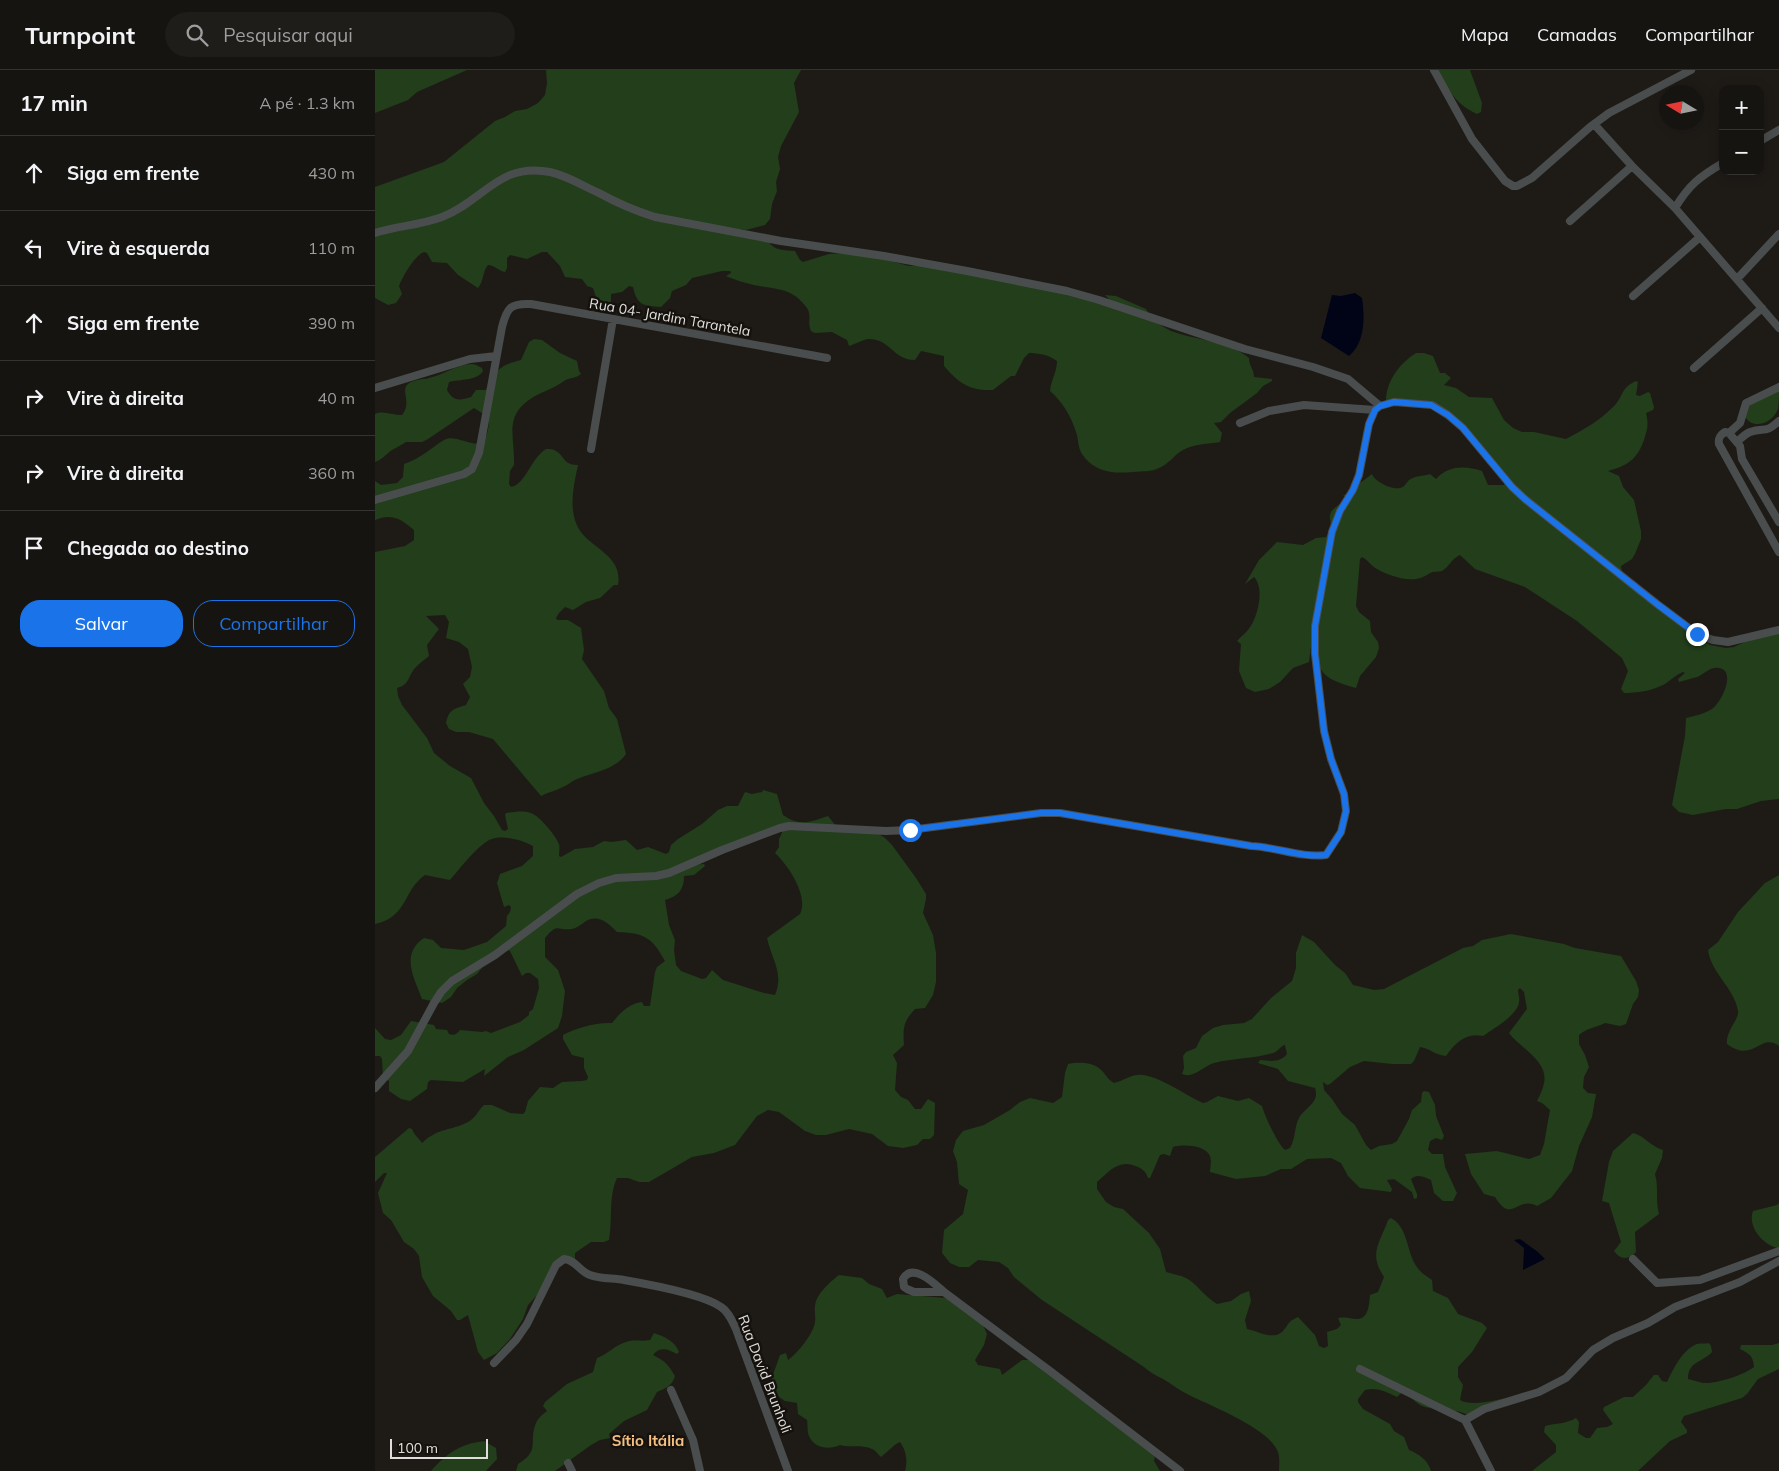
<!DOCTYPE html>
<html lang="pt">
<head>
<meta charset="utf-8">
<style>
	:root { --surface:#161411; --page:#1f1d1a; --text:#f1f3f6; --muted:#9e9e9f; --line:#353331; --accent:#1a73e8 }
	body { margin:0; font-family:Mulish,sans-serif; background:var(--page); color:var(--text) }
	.controls { position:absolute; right:15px; top:15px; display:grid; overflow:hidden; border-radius:10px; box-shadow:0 2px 12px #0003 }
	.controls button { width:45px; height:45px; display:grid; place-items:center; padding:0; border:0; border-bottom:1px solid var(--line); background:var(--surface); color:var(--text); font:25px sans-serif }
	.compass { position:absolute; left:1284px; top:15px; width:45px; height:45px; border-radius:50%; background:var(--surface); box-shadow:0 2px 12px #0003; rotate:280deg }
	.scale { position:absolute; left:15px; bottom:12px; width:98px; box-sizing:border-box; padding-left:5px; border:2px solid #e0dedc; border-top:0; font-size:14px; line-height:18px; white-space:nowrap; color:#e0dedc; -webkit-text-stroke:4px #15120e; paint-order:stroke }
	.stop { position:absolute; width:15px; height:15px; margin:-11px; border:4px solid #1a73e8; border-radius:50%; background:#fff }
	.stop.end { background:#1a73e8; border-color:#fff; box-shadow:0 1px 5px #0008 }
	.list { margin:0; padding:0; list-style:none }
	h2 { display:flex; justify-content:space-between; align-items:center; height:65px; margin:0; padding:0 20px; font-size:21px }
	h2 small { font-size:16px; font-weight:400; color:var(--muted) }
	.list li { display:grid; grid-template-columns:32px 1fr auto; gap:15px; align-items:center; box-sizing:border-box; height:75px; padding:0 20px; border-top:1px solid var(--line) }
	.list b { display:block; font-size:19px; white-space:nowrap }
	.list em { font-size:16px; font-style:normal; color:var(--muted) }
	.actions { display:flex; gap:10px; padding:15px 20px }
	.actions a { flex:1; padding:11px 0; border:1px solid var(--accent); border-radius:20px; text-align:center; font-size:18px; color:var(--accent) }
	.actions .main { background:var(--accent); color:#fff }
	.icon { flex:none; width:28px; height:28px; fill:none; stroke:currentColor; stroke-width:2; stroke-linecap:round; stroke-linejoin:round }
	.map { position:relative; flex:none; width:1404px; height:1401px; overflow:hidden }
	header { display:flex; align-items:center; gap:30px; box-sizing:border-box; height:70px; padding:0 25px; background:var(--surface); border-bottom:1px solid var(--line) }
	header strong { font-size:24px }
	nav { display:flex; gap:28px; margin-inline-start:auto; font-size:18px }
	.search { width:350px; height:45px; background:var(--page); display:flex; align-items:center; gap:12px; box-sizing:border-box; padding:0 18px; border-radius:28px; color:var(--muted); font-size:19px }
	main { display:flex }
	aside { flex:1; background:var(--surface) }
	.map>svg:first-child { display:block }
	.green { fill:#223e1a; fill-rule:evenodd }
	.water { fill:#000416 }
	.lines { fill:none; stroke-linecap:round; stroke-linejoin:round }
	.minor { stroke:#4a4d4d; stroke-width:8 }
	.route { stroke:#1a73e8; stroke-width:6 }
	.labels { text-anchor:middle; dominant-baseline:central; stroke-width:5; stroke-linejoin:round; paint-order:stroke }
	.street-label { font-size:14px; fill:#e0dedc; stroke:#15120e }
	.neighbourhood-label { font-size:15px; font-weight:bold; fill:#f5c082; stroke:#15120e }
</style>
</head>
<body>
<header>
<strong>Turnpoint</strong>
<div class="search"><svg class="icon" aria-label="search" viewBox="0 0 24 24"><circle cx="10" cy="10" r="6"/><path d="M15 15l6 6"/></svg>Pesquisar aqui</div>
<nav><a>Mapa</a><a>Camadas</a><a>Compartilhar</a></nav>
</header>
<main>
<aside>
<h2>17 min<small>A pé · 1.3 km</small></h2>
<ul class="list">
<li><svg class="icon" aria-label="ahead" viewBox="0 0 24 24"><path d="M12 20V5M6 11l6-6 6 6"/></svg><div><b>Siga em frente</b></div><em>430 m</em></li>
<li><svg class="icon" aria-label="left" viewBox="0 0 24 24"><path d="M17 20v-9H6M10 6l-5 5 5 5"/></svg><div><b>Vire à esquerda</b></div><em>110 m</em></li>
<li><svg class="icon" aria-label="ahead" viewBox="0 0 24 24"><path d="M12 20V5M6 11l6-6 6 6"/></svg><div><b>Siga em frente</b></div><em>390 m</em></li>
<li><svg class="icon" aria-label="right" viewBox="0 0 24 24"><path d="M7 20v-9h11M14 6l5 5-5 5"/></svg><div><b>Vire à direita</b></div><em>40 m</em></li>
<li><svg class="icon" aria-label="right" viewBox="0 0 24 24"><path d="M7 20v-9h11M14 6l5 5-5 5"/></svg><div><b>Vire à direita</b></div><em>360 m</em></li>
<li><svg class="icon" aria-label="arrive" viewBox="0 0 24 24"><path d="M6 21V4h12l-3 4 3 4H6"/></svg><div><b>Chegada ao destino</b></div></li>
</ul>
<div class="actions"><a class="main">Salvar</a><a>Compartilhar</a></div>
</aside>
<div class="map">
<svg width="1404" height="1401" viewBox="0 0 1404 1401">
	<rect width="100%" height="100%" fill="#1e1b17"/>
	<path class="green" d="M0,0H92L42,22L33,30L0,43Z
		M171,0H426L419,13L424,42L406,76L403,87L405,99L401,112L402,121L397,134L395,149L390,155L371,160L345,157L394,172C399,181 410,180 420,181L425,190L428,192L454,184L472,183L501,187L534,196L555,195L735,230L730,225L741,226L771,239L773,242L771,245L772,247C780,251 788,257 796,261C820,270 854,271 874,288C874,296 879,299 879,307L897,309V311L888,316L882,323L855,343L846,352L839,353L847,363L845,372C833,374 819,374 808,380C799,385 794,394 784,398C776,402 767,401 758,402C738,404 719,402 707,384C702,375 704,370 701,362C696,346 687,331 675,321C676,310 682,302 682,291C674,285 664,283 654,283L649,288L640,306H636L618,320C594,321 584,313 569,296V286L546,281L540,290C518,290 515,268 493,269C487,270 480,274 474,276L472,270L457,262L440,263L436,261C432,253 437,245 432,238C417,217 402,220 379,215C370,213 361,210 353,207L351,206L356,203L355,201H347L317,208L311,215L297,221L295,228L286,237C268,236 262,235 258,217L254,216L247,222L236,224V234L230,238L224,236L218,218L212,216L207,209L190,207L185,196L172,182H167L152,189L135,185L132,188V198L130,202C124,201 119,195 113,195C107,202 109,211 103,218L83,205L72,193L57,192L52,183L49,182C39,186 28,206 24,216L27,224L21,233L13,235L0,228V117L69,92L120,51L130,47L140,41L152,39L163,33L170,25L172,13Z
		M1062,0H1095L1107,33L1106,42L1102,44C1080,34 1074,20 1062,0Z
		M159,269L167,270L185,283L202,291L204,301L206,304C200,309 195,307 189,311C179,318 172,320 162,325C127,344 140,364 139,395L135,401L134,414L136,417C151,414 155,389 171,379C175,379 178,379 181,381C190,386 188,395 203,395C199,414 194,434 201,453C209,477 249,483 243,515H239L225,528L211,532L198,540L190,537L184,543L181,548L182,550H193L206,558L209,580L207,589L229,621L234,638L242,649L251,684C240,700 219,702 202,709C197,711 193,715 188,717C181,721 173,722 166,726L118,669L94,662H81L74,659L71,653C74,639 79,639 91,635L95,627L88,614L95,607L97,597L93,579L84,572L71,568L74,552L70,545L51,546L64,559L52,575L54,586C50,589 45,593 41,597C33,605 35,615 22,618L23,626L27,635L52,668L59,683L75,696L96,708L109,733L119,746L127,760L130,761L133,759L130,745L131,743C140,742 150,740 158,744C166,748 181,766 184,774C185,777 184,782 184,786L186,787L200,779L218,777L229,771L236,772L251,770L262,780L273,777L291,784L294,782L296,775L303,769L327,754L343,740L352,736H363L370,722L377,724L387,722L388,720L402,724L408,745C426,757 434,752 453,746L461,756L502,763L510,768L517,775L541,808L551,824V829L548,843L558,865L561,883V912L558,925L550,938L540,939C528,952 528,958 529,975L518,985L522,993L520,1020L526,1027L533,1030L540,1039H546L553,1029L560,1033L559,1065L555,1069H548L542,1075L528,1078L513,1076L497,1064L474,1059L451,1065H441L430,1061L404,1042L393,1040L382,1046L360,1075L339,1083L317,1087L274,1112H264L253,1108H242C233,1128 238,1149 234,1170L229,1172H216L200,1183V1190L184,1195L178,1208L153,1235L148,1249L135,1269L122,1283L109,1290L103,1282L93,1245L85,1250H82L76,1241L58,1226L47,1207L44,1186L39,1179L29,1172L16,1150L8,1143L3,1123L12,1103H9L0,1112V1087L34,1058L37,1059C39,1065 44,1068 47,1073C64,1057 76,1061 93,1052C101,1048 103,1040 109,1035H117L135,1043L148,1044L150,1042L153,1031L165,1017L178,1018L187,1012L207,1011L212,1010L213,1007L209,998V988L197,985L188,969V965C200,958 222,952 237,953C245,943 253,934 267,932L269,936H275L280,902L282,897L290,891C277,867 269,863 242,862C233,853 224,844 211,851C207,854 202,858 197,859C181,861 183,852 170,868V887L183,900L190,921L187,946L183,958L149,980L133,987L109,1006L110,999L88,1012L56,1010L53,1012L52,1019L35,1031L26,1029L14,1021V1011L8,1008L7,989L5,986H0V958L10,969L16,970L26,965L36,951L59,955L61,959L72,960L74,964C79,966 82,964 85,960L107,962L111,961L116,963L145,952L154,945V942L158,939L164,918L163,909L155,903H151L147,906L135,881L123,878L102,904L92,910L82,918L76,927L67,933L47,929C39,908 25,884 49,868L58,870L66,878L89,880L112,872L131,856L132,846L135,842L136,837L134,835L129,837L122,813L125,804L147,796L158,786V776C148,770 129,765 117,769C105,772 83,801 75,810L50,805C28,820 33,847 0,854V482L30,476L39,470V460C26,449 17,443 0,450V411L6,415L22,413L28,407L29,394C45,389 56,378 69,370C85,361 112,394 114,350L107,343L99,338L53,369L47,372H31C27,375 22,377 17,380C11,384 8,389 0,392V344C9,340 18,346 27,345C37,333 26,322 32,315C37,309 47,310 54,308C68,305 81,295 96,294C100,294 103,296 107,298L108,301C102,311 85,309 74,312L72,320C78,331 84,331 96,327L101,320H111C122,300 123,296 146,290L154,272ZM408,757L407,763L404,769V777L400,783C413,795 434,826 425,844L392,868C397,890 409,903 400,925L389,923L348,910L337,900L331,908L327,909L306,901L301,895L299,880L300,870L294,855L290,830C304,826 309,819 309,806L319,805L330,796L329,794L317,795Z
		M1041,283H1049L1058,286L1065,303H1070L1076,308L1069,315L1081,318L1094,327L1117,328L1129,350L1138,358L1147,362H1159L1191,369C1208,360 1224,351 1238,337C1249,327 1244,319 1261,311L1263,312L1261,325L1265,326L1273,322L1275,323L1279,337L1278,340L1271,343C1273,351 1273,356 1271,363C1265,386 1256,395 1233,401L1244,406L1248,417L1259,430L1266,461V469L1260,484L1257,489L1246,496L1247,502L1320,566L1335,575L1351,578L1359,577L1378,568L1404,563V729L1386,731L1362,739H1351L1318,745L1304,742L1297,735L1310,666L1311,648C1319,646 1329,644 1337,639C1346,633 1362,601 1344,598C1336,596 1329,604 1322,607C1316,609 1310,610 1304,612L1303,609L1310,603L1308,602C1300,605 1295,611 1288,615C1276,621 1262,623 1249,623L1246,619L1253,601L1247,588L1202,551L1150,517L1100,499L1085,485C1077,488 1074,497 1067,501C1063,502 1059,501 1055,503C1053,504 1051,506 1048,507C1035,513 1014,506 1002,499C996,496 993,490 987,487L985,489L981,536L984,542L995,551L996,562L1003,572L1004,578L1001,587L985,606L981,618C946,608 944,604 937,569L934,592L918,598L905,612L894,619L880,622L871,618L864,601L866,574L862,571C865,567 870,564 873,560C883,548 890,518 879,507L870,514L884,490L902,472L928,475L941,468L951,467L957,458C950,436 962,441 972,426H968L997,404C1000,412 1017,420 1025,418C1030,417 1031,413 1034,410C1039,406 1049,406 1055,404L1061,409C1074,395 1091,396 1107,401L1113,415H1129L1130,413L1095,363L1057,336L1011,331C1011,311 1025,293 1041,283Z
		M1404,318C1404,324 1404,333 1403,339C1397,354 1377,361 1369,345L1373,334Z
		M1404,805V976C1385,962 1379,994 1352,974C1350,962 1365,948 1363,941C1360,919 1336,903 1333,880L1343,872L1363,842L1390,813Z
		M1136,864L1189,874L1200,878L1246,886L1261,911L1264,920L1263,927L1258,934L1251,954L1245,956L1230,953C1222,957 1210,959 1204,965V974L1210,985L1214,997L1209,1007L1208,1018L1213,1023L1221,1024L1217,1047L1204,1076L1197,1101L1176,1128L1162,1136C1142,1125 1137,1155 1120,1127L1109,1124L1096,1104L1090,1084L1122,1081L1154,1089L1165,1085L1169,1074L1175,1040L1167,1033L1162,1031C1165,1025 1168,1019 1169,1013C1174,991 1145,978 1134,963L1152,939L1149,922L1145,918L1143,920C1143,924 1145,928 1144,932C1143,945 1118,959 1108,966C1091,962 1080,973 1071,986C1059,985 1055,978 1045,977L1039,991L1036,994H1017L989,991L975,997L955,1014L952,1015L948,1012L949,1020L957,1029L967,1044L980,1055L991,1075L996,1080L1004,1076L1017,1074L1022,1071L1034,1049L1037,1040L1046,1032L1047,1023L1049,1021L1054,1022L1060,1035L1061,1046L1069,1066L1067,1070L1061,1068L1055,1071L1053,1080L1057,1084H1068L1070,1097L1082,1123L1078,1131H1068L1059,1123L1056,1110C1050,1107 1042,1103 1036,1109L1042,1124V1128L1039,1129L1037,1122L1019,1109L1012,1110L1017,1119L1016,1122L985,1118L973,1106L966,1093L956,1088L932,1089L916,1099H906L890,1106L861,1109L835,1102C835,1097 837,1091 835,1086C830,1075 808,1074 798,1077L795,1086L789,1084L785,1085L775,1108H773C771,1102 769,1100 763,1097C744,1088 735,1101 722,1112V1119L731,1132L739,1137L748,1139L774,1163L785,1179L791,1202C797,1204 805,1205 811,1208C821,1213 831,1228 842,1234L856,1231L866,1224L874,1221L876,1231L870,1250L872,1259C883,1261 898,1271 908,1261C915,1253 912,1252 923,1247L940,1265L944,1276L949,1278L953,1276L952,1262L962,1259L966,1255L963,1248C969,1247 974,1248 980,1249C994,1250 994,1235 995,1225L1003,1222L1009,1207C1006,1202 1003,1197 1002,1192C998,1178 1009,1163 1013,1150L1016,1148C1034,1158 1031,1182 1042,1197C1045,1202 1051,1206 1057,1210L1058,1221L1073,1228L1083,1244L1107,1253L1112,1258L1097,1282L1083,1297V1307L1088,1315L1085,1330C1098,1338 1129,1328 1144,1325L1093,1345C1079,1338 1065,1341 1050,1337C1040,1334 1037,1326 1026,1323L1022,1327C1011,1322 1003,1317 990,1320L983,1329V1332L988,1339L1015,1354L1019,1361L1029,1367L1034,1380C1044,1384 1053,1390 1056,1401H904C904,1395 905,1388 903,1382C894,1358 836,1336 814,1325C805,1321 797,1314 788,1309C780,1305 775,1302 769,1297L667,1230L639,1207L633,1198L624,1192L603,1190L594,1197H584L575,1193L567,1183L569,1160L588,1144L593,1120L584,1114L582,1092L578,1081L581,1070L588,1061L609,1055L635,1040L645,1032L655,1028L678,1033L687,1027L690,1003L693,994C703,992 717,992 725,999C731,1004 731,1008 739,1013C748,1011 756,1005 762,1005C781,1003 809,1025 828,1033L832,1032L843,1026L863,1031L874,1028L887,1036C889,1044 903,1075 910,1080L915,1078C921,1068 919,1057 924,1048C930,1037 945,1033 940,1018L913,1011L903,999L883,993L885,990C895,991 905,993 912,984L910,975C905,976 903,982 898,983C879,989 858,988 839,993C828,996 819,1009 807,1004L809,998L808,986L811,982L821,978L827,966L838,958L848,955L869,953L877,949L896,928L917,911L921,898V883L927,865L939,872L960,895L970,903L978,915L999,920L1009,919L1088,878L1098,876L1107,870Z
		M1258,1063C1270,1066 1275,1076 1288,1080L1287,1088L1280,1104C1284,1118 1280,1130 1284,1144L1260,1162L1261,1182C1254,1190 1245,1190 1239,1181L1246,1172L1234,1133L1227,1131L1234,1092L1238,1081Z
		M1404,1133V1178C1389,1176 1372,1157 1378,1141L1402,1135Z
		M464,1205L487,1208L494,1214L507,1219L512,1228L522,1224L571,1228L583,1233L606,1251L612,1264L609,1275L600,1290L603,1295L625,1299L627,1305L647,1290H656L781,1381L779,1391L785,1401H530C533,1391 531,1380 525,1372L521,1374L506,1387C503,1385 501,1380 497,1379C487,1374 475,1378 465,1375C454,1380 440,1379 434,1366C432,1362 433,1355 432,1350L423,1344L422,1333L410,1331L394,1320L395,1313L405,1285L411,1283L413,1290C422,1284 439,1263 440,1252C441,1247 439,1241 440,1236C441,1224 455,1212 464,1205Z
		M279,1263C290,1267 300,1271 304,1282L302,1284C293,1279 285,1276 278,1285C290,1291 293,1294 300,1306C297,1316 291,1318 282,1322L272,1340L249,1351L234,1364L235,1368L225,1370L216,1375L180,1401H141L143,1394C166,1380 153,1373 161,1353C163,1348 168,1344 172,1341L168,1336L170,1332L192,1314L218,1302L222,1288C233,1284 240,1275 251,1272C258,1269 267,1272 275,1270Z
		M1334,1273L1336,1276L1337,1282C1327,1293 1313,1291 1313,1309C1318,1310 1323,1312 1328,1313C1341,1314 1369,1305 1379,1297C1378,1286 1375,1284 1365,1279L1366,1275H1397L1404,1273V1299L1383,1309L1372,1324L1367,1328L1309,1346L1306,1352L1312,1360V1363L1295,1371L1263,1401H1157L1181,1382V1375L1169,1362L1170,1356C1181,1353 1191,1354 1201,1348L1204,1352L1203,1363L1211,1368H1215L1222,1358L1232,1357L1238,1354L1228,1340L1229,1337L1249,1327H1258L1271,1315L1279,1305H1283L1287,1311L1292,1312C1298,1299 1308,1279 1322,1274C1325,1273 1331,1274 1334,1273Z
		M109,1371L121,1378L122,1389L111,1401H56C72,1383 85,1374 109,1371Z"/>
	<path class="water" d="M980,223L987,228C990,248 990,273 974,286L946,268L957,225L966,226Z
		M1145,1169L1163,1182L1170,1189L1148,1200L1149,1178L1139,1170Z"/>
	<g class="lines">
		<path class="minor" d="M1059,0L1097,69L1130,111L1138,116H1142L1157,108L1215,57L1234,43L1316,0
			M1219,54L1257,96L1300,138L1404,258
			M1385,71L1404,60
			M1300,138C1314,115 1324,107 1348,93
			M1195,151L1257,96
			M0,163C22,156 46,155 67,147C110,130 124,92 175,102C193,106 208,116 224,123C242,133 261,141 280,147L406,171L509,186L592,201L692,221L724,230L870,279L938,297L973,309L1005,336
			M1362,209L1404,164
			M1258,226L1325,167
			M1319,298L1387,238
			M0,318L95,289L121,286
			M865,353L894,341L929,335L1000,340
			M1354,363L1350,362C1345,365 1343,368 1344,374L1404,482
			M1354,363L1365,376L1367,389L1404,452
			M1354,363L1365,353L1371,333L1404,317
			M1362,372C1366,368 1370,364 1375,362C1390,357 1390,364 1404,351
			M216,379L238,249
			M0,430L89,404L97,399L104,383L127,257C132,238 135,233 156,234L452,288
			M0,1018L33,981L59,933L66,922L77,911L120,885L202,824L224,813L241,808L281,806L294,803L347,780L405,758L414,756L511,761L535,760L666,743H685L876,776C901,777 926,788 951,785L966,762L971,741L969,724L956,689L949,661L940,584V556L957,462L965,441L978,420L984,405L994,354L1000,340L1005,336L1019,332L1057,335L1073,345L1088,358L1137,417L1151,430L1282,534L1322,564L1338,570L1353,572L1404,560
			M1258,1189L1282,1213L1325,1210L1404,1181
			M569,1222H539L532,1219L529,1217L528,1209C538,1192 560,1214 569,1222L675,1301L805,1401
			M119,1293L141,1270L152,1254L181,1195L189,1189C201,1190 204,1201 215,1205C225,1209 238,1208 249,1210C272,1214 328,1224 346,1237C354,1242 357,1251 361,1259L413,1401
			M985,1299L1090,1350
			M296,1320L318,1370L325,1401
			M1090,1350L1109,1339L1164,1322L1191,1308L1218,1280L1238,1268L1273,1253L1300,1237L1365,1212L1404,1191
			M1090,1350L1116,1401
			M193,1393L197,1401"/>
	</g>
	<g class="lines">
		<path class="route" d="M535,760L666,743H685L876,776C901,777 927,788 951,785L966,762L971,741L969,724L956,689L949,661L940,584V556L957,462L965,441L978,420L984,405L994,354L1000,340L1005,336L1019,332L1056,335L1073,345L1088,358L1137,417L1151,430L1282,534L1322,564"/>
	</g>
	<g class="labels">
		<g class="street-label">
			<text transform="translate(295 247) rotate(10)">Rua 04- Jardim Tarantela</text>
			<text transform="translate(390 1304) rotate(69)">Rua David Brunholi</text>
		</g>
		<g class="neighbourhood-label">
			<text x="273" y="1370">Sítio Itália</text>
		</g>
	</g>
</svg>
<div class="controls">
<button>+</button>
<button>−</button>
</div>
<svg class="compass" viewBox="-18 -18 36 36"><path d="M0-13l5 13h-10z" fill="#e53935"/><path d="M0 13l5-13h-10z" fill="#9e9e9f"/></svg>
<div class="scale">100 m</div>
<div class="stop" style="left:535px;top:760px"></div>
<div class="stop end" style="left:1322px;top:564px"></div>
</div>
</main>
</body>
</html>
